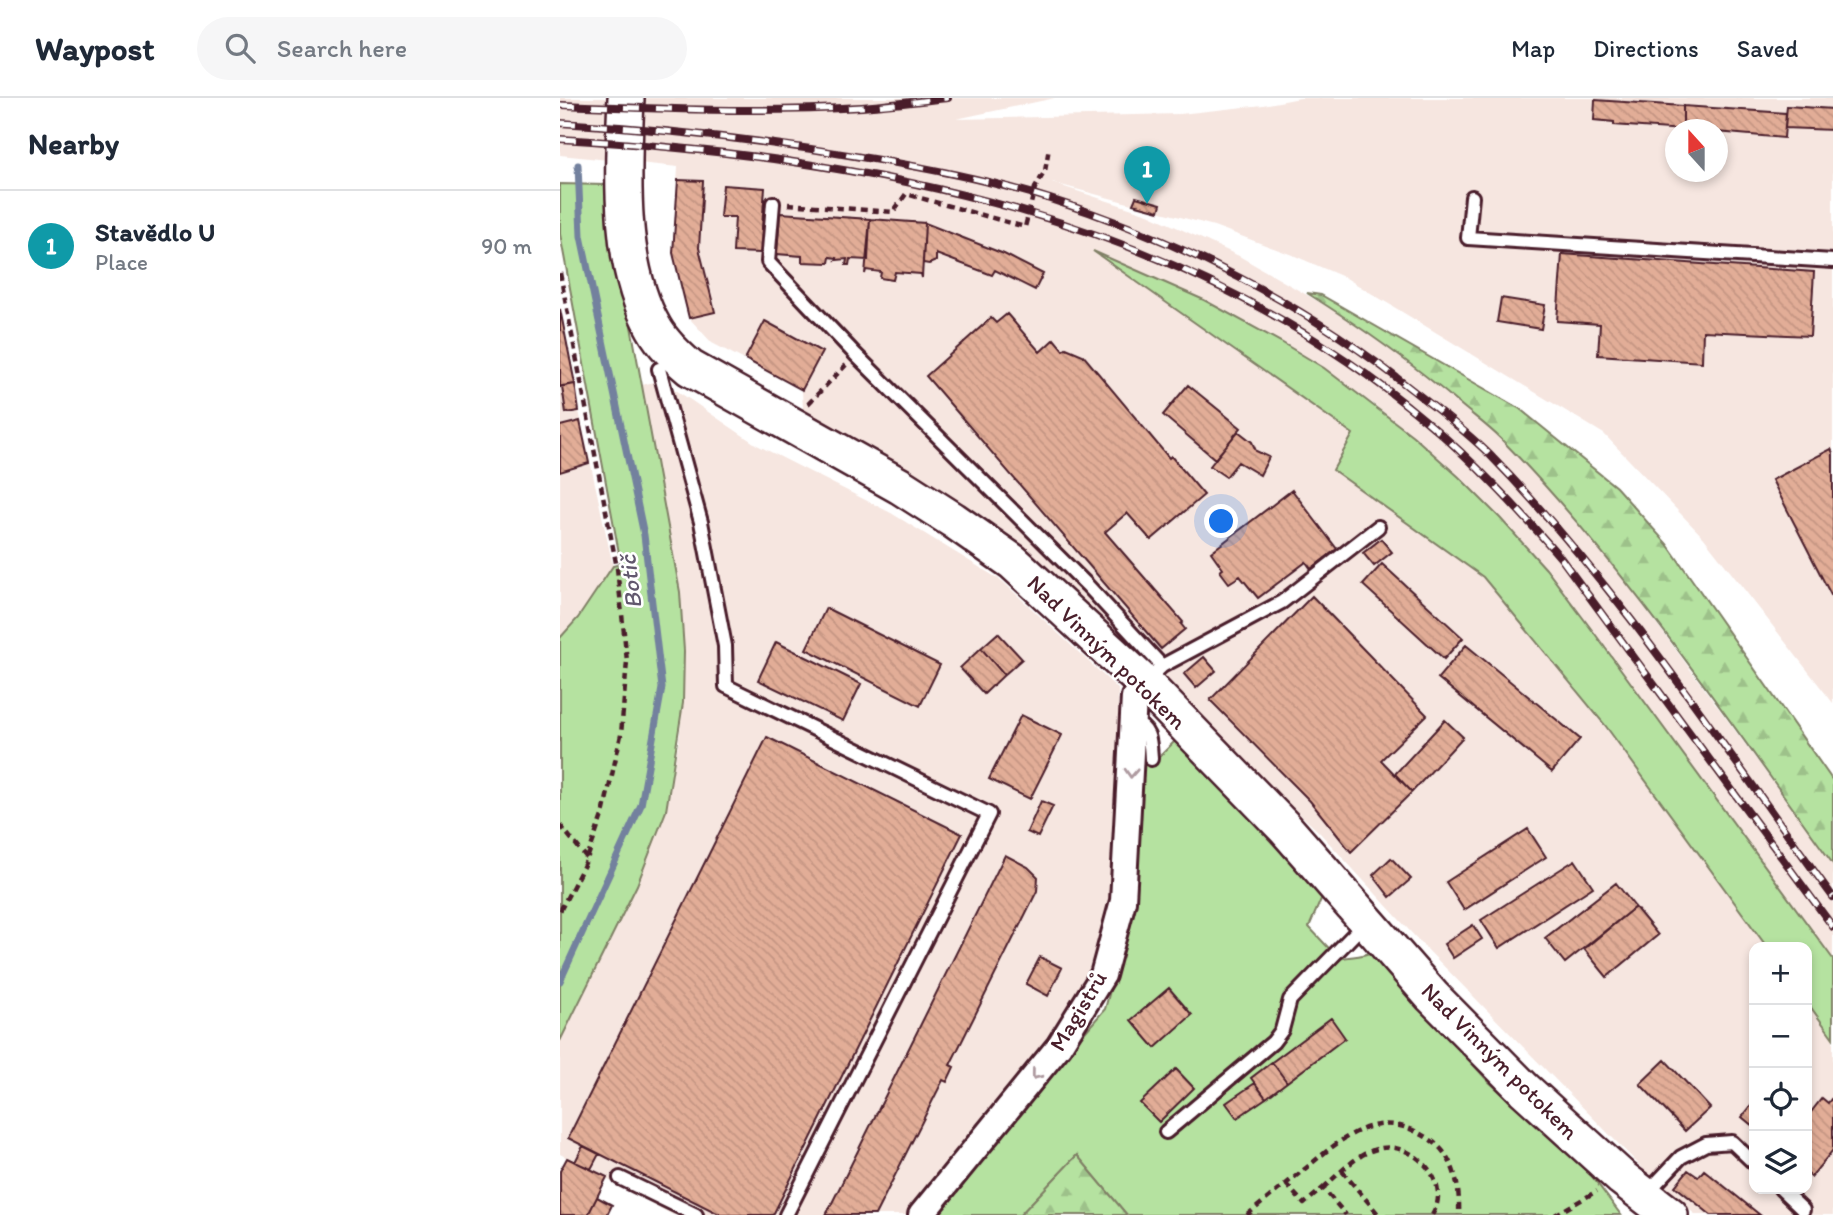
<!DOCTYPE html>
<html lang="en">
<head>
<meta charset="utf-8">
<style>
	:root { --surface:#fff; --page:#f6f6f7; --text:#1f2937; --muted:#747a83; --line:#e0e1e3; --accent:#ea580c }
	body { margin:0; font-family:Itim,sans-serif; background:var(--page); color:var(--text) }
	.controls { position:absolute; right:21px; bottom:21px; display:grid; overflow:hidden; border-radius:14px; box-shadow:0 4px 10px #0003 }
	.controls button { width:63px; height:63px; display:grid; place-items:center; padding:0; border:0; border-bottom:2px solid var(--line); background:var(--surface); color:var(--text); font:35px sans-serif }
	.compass { position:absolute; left:1105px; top:21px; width:63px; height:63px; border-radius:50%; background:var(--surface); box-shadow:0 4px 10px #0003; rotate:339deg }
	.you { position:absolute; left:662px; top:424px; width:24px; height:24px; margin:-18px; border:5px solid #fff; border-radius:50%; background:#1a73e8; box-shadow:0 0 0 10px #1a73e833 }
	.badge { display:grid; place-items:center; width:46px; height:46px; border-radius:50%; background:var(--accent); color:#fff; font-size:23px; font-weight:700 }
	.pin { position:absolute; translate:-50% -58px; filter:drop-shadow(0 2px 4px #0008) }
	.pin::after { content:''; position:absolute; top:37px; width:24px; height:21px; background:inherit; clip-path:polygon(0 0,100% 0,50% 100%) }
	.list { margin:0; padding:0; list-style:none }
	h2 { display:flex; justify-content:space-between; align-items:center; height:91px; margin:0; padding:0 28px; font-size:30px }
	h2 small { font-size:23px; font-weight:400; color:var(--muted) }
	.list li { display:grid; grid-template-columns:46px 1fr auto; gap:21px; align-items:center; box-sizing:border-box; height:112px; padding:0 28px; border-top:2px solid var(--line) }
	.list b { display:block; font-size:26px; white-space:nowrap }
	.list p { margin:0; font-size:23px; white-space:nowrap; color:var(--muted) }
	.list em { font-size:23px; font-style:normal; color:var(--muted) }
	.icon { flex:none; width:38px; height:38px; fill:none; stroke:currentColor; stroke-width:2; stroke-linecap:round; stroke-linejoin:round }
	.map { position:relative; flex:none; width:1273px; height:1117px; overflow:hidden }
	header { display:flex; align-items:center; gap:42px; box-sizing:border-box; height:98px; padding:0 35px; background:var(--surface); border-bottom:2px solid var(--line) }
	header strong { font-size:33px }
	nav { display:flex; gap:38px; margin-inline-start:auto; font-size:24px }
	.search { width:490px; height:63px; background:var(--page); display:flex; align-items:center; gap:18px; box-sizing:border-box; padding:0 24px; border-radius:38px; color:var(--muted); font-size:26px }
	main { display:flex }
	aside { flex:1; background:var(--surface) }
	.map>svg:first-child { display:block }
	.built { fill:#f6e6e0; fill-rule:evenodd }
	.green { fill:#b5e2a0; stroke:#808066; stroke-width:2 }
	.forest { fill:url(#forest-firs); stroke:#808066; stroke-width:2 }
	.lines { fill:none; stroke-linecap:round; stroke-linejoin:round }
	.stream { stroke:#73819e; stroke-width:7 }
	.building { fill:url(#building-back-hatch); stroke:#4a1f2b; stroke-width:2 }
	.lane-casing { stroke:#4a1f2b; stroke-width:18 }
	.street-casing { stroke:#4a1f2b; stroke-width:30 }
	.secondary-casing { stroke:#4a1f2b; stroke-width:40 }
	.path { stroke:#4a1f2b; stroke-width:4.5; stroke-dasharray:7 5; stroke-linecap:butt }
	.lane { stroke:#fff; stroke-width:12 }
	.street { stroke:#fff; stroke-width:24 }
	.secondary { stroke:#fff; stroke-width:35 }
	.rail-casing { stroke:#4a1f2b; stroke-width:8 }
	.rail { stroke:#fff; stroke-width:5; stroke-dasharray:16; stroke-linecap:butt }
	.oneway { stroke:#ae9aa0 }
	.labels { text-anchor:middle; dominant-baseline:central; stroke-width:5; stroke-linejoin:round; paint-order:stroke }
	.street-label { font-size:23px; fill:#4a1f2b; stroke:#fff }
	.water-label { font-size:24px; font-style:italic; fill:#62586e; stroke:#fff }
</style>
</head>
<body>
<header>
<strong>Waypost</strong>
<div class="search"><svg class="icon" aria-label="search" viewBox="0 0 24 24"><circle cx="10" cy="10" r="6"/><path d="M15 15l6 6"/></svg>Search here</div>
<nav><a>Map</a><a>Directions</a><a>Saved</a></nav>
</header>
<main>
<aside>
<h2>Nearby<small></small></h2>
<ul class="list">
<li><span class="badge" style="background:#0f9aa8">1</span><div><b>Stavědlo U</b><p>Place</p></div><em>90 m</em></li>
</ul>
</aside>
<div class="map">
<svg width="1273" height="1117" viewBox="0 0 1273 1117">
	<defs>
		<pattern id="forest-firs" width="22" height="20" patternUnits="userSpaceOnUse" patternTransform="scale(1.75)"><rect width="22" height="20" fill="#b5e2a0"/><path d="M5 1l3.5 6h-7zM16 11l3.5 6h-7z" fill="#9dc18a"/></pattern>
		<pattern id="building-back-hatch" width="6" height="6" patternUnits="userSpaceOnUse" patternTransform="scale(1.75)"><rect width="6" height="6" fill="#e2ad97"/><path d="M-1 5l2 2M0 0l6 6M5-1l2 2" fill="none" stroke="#c39482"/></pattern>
	</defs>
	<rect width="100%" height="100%" fill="#fff"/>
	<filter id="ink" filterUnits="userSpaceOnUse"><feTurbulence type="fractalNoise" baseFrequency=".0143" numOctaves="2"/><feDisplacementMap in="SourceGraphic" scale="14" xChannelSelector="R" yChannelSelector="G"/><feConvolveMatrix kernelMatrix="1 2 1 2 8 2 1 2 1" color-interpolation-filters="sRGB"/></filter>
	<g filter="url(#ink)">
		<path class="built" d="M0,0H495L396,21L620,16L703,7L740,0H1273V605L1144,440L1044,336L786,180L735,158L654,128L486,83L588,116L679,158L794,224L843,259L939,339L1025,432L1077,499L1273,766V861L986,471L900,379L853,338L812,305L721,244L644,202L537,155L794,336L774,372L923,479L1045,627L1207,849H1194V1091H1247V904L1273,940V1117H1136L1099,1087L859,843L759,734L592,578L469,456L394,401L243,312L242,292L152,245L129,220L113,155L118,69L0,57ZM1115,32H1157V74H1115Z
			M0,211L19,313L53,468L18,520L0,540Z
			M101,282L197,347L331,415L442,483L558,591L561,710L551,827L526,887L508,923L347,1117H113L0,1056V943L77,787L106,713L119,642L123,605L124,553L120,494L82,287Z"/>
		<path class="green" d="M0,86L45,87L120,494L124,553L123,605L106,713L77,787L0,943V540L18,520L53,468L61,466L0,136Z
			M533,153L644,202L721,244L764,270L853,338L899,379L940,420L986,471L1035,536L1273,861V940L1247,904V849H1207L1045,627L923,479L773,372L793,336Z
			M617,641L762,799L749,829L779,861C791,857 799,860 812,854L927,982L1031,1077L1061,1117H567L517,1057L460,1117H372L462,1007L545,911L567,830L583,663L599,659Z"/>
		<path class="forest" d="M747,195L761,197L960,311L1056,389L1107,446L1273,683V766C1168,622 1066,468 941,341C929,329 914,318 901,307C852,265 801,229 747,195Z
			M517,1057L567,1117H460Z"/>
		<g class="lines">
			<path class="stream" d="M0,883L81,707L102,590L84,437L21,138L18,67"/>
		</g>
		<path class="building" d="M1035,2L1123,8V32L1054,27V24L1034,22Z
			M1123,8L1226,15L1224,40L1157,34V32H1123Z
			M1227,8L1273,11V32L1225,30Z
			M118,82L143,83L139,150L155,214L129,220L113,155Z
			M163,87L205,90L200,155L173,154L175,119H160Z
			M576,99L601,106L599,113L573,106Z
			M220,115L310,121L308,162L290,161L289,167H286L287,161L276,162L277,160L270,159L269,165L242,164V158L217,156Z
			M310,121L365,125L362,180L361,176L335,174L333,182L320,180L321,174L306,172L305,176Z
			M365,125L444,156L483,176L475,192L435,172L432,177L376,156V163L369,166L363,165Z
			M1002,156L1254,174L1250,238L1143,233L1142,264L1038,257L1040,226L997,223Z
			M941,200L985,207L981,231L937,224Z
			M0,211L15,286L0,289Z
			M447,216L480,254L494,241L503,252L506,250L523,257L609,360L611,358L644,397L591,442L567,415L545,434L623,524L621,526L625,531L601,551L366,278L431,220L436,225Z
			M205,223L262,254L242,292L185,261Z
			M15,286L19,313L6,315L2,288Z
			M628,287L681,330L655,361L603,317Z
			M20,323L29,365L0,374V328Z
			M678,333L692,344L696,353L709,359L700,377L678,364L666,379L650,368Z
			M1271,351L1273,355V501L1212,382Z
			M732,392L777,451L751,471L746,464L698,500L680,478L669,485L660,473L663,471L651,454Z
			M821,441L832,454L814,468L803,455Z
			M822,466L903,540L884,561L803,487Z
			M752,498L867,617L821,662L852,694L791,754L750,703L650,602Z
			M266,510L380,567L360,608L246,551Z
			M438,535L462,561L444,577L421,550Z
			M216,544L301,586L283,623L198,582Z
			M906,547L1020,641L992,674L878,580Z
			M421,550L444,577L424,596L400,570Z
			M644,559L656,573L636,590L624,576Z
			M461,617L502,637L470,701L429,681Z
			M885,622L903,639L852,694L835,676Z
			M207,639L402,736L213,1117H161L8,1040Z
			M481,703L493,708L478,739L467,734Z
			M968,731L986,759L904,812L886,784Z
			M445,757L468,769L478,779L477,793L390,967L394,969L387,984L383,982L315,1117H266Z
			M831,760L851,781L830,799L813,777Z
			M1015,762L1033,789L939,850L921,822Z
			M1056,785L1075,809L1005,865L985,840Z
			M1075,809L1098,837L1047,879L1024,851Z
			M913,827L922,841L893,860L884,846Z
			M480,859L502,870L488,898L466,886Z
			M609,890L632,917L595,950L571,922Z
			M771,920L785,940L727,984L712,964Z
			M1105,962L1150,1010L1125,1033L1080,986Z
			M712,964L727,984L706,1000L691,980Z
			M616,971L634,990L599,1024L580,1005Z
			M695,985L706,1000L677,1020L666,1005Z
			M1262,1000L1268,1005L1271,1001L1273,1003V1052L1251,1079L1247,1075V1010L1251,1014Z
			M1194,1004V1029L1182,1019Z
			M23,1048L39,1056L31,1071L15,1064Z
			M7,1060L47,1079L28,1117H0V1073Z
			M1128,1072L1138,1079L1144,1072L1200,1117H1151L1115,1088Z
			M37,1099L52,1107L47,1117H28Z"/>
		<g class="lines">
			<g class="lane-casing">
				<path id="lane" d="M912,99L908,140L1273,163
					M213,105L208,164L296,257L527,487L602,568L586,583
					M99,271L141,424L165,548L166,588L429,716L226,1117
					M602,568L722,504L818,429
					M573,625C591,629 590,646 591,661
					M606,1034L713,944L722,932L730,902L804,826
					M60,1080L136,1117
					M1221,1091L1243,1112
					M1087,1095L1121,1059L1146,1046L1172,1044L1194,1065"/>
			</g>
			<g class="street-casing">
				<path id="street" d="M361,1117L499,948L543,877L563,803L574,599L584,585"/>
			</g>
			<g class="secondary-casing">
				<path id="secondary" d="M66,0C63,71 57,166 94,230C103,246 116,258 130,270L340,388L393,422L453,464L584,585L725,730L872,898L964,991L1062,1080L1110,1117"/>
			</g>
			<path class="path" d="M228,106L333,114L346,96L465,129L475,90L485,73L489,50
				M0,175L57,470L67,563L61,637L44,712L27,761L0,813
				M248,306L286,267
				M0,727L27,760
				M782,1073L819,1117
				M726,1086L744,1106L763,1090L786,1117
				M763,1090C780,1075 798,1054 821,1050C855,1044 893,1085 872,1117
				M687,1117C707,1101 727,1085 746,1070C786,1037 819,1008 869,1041C895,1057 900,1089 899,1117
				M995,1117L1037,1093"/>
			<use href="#lane" class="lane"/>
			<use href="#street" class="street"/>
			<use href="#secondary" class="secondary"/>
			<g class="rail-casing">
				<path id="rail" d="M0,7C101,11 201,15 302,9C331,7 359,3 388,0
					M0,25C105,31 210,43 313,61C373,71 433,83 490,101C619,142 745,206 851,291C878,312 906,333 930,357C1060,490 1163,649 1273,799
					M0,41C310,59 622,117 866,323C915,364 958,411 1000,459L1273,829"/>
			</g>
			<use href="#rail" class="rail"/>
		</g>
		<defs><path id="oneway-chevron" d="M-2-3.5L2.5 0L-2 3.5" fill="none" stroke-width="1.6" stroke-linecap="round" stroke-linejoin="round" transform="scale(1.75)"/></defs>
		<g class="oneway">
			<use href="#oneway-chevron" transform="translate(571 675) rotate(93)"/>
			<use href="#oneway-chevron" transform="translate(476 977) rotate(129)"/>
		</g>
	</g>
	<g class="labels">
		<g class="street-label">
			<text transform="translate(547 554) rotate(44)">Nad Vinným potokem</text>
			<text transform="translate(518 913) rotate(-59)">Magistrů</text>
			<text transform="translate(940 963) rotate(45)">Nad Vinným potokem</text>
		</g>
		<g class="water-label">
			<text transform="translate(70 484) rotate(-97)">Botič</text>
		</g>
	</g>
</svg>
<div class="controls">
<button>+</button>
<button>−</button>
<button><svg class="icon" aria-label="locate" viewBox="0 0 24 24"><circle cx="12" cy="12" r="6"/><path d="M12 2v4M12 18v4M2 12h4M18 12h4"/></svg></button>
<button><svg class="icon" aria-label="layers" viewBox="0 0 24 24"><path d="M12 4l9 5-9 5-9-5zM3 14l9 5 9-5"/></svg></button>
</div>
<svg class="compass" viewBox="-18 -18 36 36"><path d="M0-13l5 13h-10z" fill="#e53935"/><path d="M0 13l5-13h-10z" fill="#747a83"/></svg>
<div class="you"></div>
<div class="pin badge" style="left:587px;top:106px;background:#0f9aa8">1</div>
</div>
</main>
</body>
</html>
